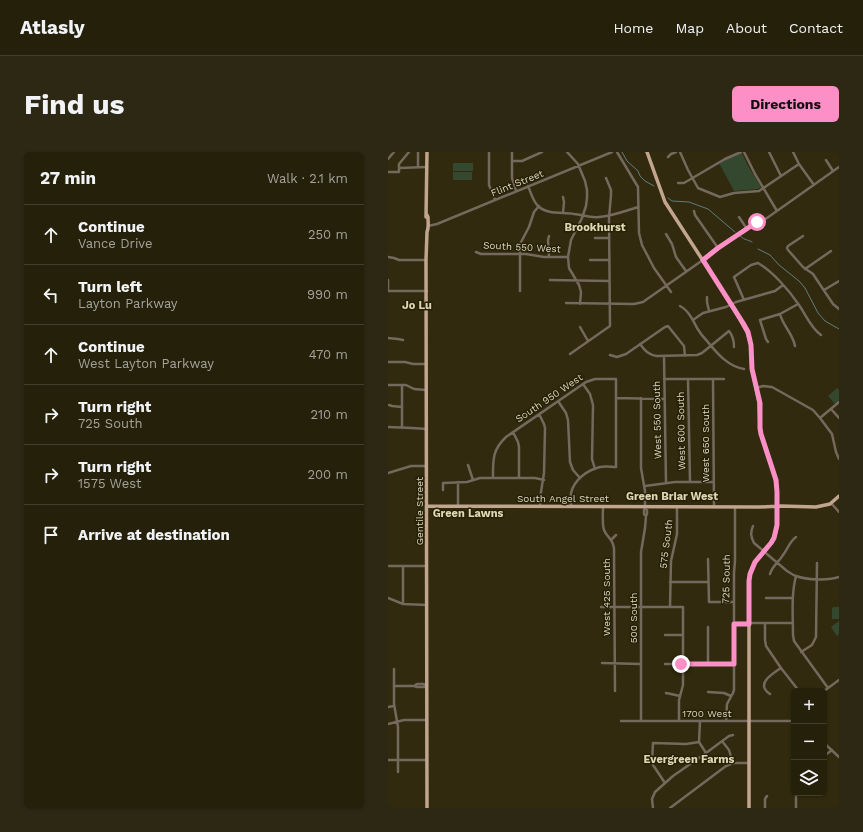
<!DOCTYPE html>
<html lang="en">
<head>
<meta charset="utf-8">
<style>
	:root { --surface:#25200a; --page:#2d2813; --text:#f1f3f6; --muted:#a3a39c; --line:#423e2b; --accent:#fb8fc6 }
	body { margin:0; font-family:"Work Sans",sans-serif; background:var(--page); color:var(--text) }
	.controls { position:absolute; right:12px; bottom:12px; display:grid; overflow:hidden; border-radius:6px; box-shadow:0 1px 3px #0004 }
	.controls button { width:36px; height:36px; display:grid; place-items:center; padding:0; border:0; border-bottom:1px solid var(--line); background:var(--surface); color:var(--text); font:20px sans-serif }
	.stop { position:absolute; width:12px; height:12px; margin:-9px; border:3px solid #fb8fc6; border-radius:50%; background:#fff }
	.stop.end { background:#fb8fc6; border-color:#fff; box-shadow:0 1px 4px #0008 }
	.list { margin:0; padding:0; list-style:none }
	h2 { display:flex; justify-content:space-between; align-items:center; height:52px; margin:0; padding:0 16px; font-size:17px }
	h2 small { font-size:13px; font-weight:400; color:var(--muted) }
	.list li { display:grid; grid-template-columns:26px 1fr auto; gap:12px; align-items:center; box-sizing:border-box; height:60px; padding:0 16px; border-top:1px solid var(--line) }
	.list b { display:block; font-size:15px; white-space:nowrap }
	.list p { margin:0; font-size:13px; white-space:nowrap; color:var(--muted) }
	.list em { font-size:13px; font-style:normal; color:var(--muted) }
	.icon { flex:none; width:22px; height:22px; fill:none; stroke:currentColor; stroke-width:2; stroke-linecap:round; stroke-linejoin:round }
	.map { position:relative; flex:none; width:451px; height:656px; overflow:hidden; border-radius:6px }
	header { display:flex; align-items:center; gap:24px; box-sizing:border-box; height:56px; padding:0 20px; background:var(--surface); border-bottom:1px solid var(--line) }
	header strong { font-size:19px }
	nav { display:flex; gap:22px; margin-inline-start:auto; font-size:14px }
	.intro { display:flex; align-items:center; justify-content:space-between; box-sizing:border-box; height:96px; padding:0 24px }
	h1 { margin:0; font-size:28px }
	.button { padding:10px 18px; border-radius:6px; background:var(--accent); color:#111; font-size:14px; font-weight:700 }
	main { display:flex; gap:24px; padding:0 24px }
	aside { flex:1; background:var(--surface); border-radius:6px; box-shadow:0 1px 3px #0004 }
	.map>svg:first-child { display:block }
	.green { fill:#344830 }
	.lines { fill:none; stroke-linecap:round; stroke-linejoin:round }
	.stream { stroke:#5f7e7f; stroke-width:1 }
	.minor { stroke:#75685d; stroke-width:2.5 }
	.major { stroke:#c1a58f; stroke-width:3.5 }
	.route { stroke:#fb8fc6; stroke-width:5 }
	.labels { text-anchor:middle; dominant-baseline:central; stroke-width:3; stroke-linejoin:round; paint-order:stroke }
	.street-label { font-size:10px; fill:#dad6c6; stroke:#272004 }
	.neighbourhood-label { font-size:11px; font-weight:bold; fill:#ded6b5; stroke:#272004 }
</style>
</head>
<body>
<header>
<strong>Atlasly</strong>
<nav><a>Home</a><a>Map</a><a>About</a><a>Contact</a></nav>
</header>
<div class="intro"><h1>Find us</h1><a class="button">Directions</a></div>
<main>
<aside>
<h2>27 min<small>Walk · 2.1 km</small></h2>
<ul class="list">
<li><svg class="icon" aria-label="ahead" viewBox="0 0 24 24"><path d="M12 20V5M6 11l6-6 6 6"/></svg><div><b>Continue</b><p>Vance Drive</p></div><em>250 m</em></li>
<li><svg class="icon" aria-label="left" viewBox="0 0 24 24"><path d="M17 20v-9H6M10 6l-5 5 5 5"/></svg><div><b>Turn left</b><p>Layton Parkway</p></div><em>990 m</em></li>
<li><svg class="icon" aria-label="ahead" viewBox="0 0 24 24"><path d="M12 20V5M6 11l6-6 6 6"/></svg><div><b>Continue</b><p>West Layton Parkway</p></div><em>470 m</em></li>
<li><svg class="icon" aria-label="right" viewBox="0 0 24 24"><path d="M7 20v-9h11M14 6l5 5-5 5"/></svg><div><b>Turn right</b><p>725 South</p></div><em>210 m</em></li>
<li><svg class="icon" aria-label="right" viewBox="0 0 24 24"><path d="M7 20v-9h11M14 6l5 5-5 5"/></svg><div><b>Turn right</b><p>1575 West</p></div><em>200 m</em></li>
<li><svg class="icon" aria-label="arrive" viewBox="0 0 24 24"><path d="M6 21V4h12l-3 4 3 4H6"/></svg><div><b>Arrive at destination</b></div></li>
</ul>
</aside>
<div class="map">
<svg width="451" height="656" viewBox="0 0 451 656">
	<rect width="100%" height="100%" fill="#312a0e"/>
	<path class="green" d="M354,1L360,14L373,35L370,37L346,39L331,11L338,7Z
		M65,11H85V19H65Z
		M65,20H84V28H65Z
		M449,236L451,238V248L447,252L440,244Z
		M446,455H451V467H444V456Z
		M451,469V482L449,484L443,475Z"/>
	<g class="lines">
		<path class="stream" d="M234,0L239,9L250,19L252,24L257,29L266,34
			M280,46L284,49L301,50L320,57L347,80
			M352,84C358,89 359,87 364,90
			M370,97L382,103L391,113L411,129L417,136L430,161L437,169L451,177"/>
		<path class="minor" d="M30,0V15
			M101,0V33L107,48
			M124,0V26L128,39
			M179,0L190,12L197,29L199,38V46L198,54L194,66L183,88L180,105L181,116L191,133L193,140L192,152
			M229,0L250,35L251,81L254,93L266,116L283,140
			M292,0L300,18L310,36L332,45L346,41L371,39L411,12
			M356,0L367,22L389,59
			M381,0L393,24
			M405,0L411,12L426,33
			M280,5L283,2L288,0
			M0,7L6,0
			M438,8L445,19
			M124,9H134L154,0
			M11,16L39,15
			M0,20H11V12L21,0
			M290,31H296L337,7L353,0
			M140,34C143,41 145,49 150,54C159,63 175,60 186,62C195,63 202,66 211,65C225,64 237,59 250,55
			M306,59L307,63L330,96
			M175,61L176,50L175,45
			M351,65L359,77
			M40,74L49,72L224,0
			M278,82L284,92L288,105L298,119
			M415,84L400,94L399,96L400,98L415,115L425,122L445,152L451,157
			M207,86H221
			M88,100L93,102H138L156,105H180
			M0,105L6,106L11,108H38
			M161,105L160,88L161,84
			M202,108H221
			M417,117L443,99
			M0,128V139
			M162,128L221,129
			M436,138L451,129
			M0,139H39
			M132,139V92L141,75L146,60L151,54
			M319,145V150L321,159
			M356,148L353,141L346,125L363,113L370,111C385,120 401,138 411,153C418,163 423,176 433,183
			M178,151L246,152L255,150L369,70L379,66L451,15
			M292,154C300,158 305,168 309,176C312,181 315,185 319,189C329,201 339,214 356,217
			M392,162C395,174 405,182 407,194
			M305,168L315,161L338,155L348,150L387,139L395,133
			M192,175L200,189
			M0,186L10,187L15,188
			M380,190L378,187L372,168L392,162L410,152
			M252,192C257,199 261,203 269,204L309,203L314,201L341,179C345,184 346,189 346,195
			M182,202L222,174L221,66L223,43V38L218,26
			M222,203L229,205L238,202L277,175L280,174L296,194L297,204
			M276,204L278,331
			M0,210H17L25,212H38
			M276,227H336
			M300,227L302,330
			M325,227L326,355
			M195,232L202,242L205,253L204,307L207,317
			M0,233H18L26,237L38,238
			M368,236L375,234L384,235L425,258L432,266L444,282L448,300L451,307
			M228,246L276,247
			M253,246V316L257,339V357L259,358V362L258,364L257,376L253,400V569
			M170,249L178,261L180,268L182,310L185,318L192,326
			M1,253L4,254L14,255
			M443,257L451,266
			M151,262L156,272L157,276L156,321L153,340L152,354
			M432,266L451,250
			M0,275L24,276L39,277
			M14,276V233
			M125,280L130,290L131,295V326
			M80,313L85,328
			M0,321L23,314H38
			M105,326C105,309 104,298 118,285L198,230L207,227H228V315C223,315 218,314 212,315C199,318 186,328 183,341C183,345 183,350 183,354
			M257,334L287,330H326
			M55,338V331L79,330L92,326H147L156,328
			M443,351L451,360
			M70,354V330
			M215,355C215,362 214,372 216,378C219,386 224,385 226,396L227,539
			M257,357L256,358V362L258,364
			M365,374C362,381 363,385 366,391L399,419C402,421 405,423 408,424C419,428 440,429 451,425
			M224,387L228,383
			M320,407L321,450H346
			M1,414H39
			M382,422C384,414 391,410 395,403C400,397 401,390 408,385
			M408,424C403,443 405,463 405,483L406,489L440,536
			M282,430H320
			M0,446L15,452L39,453
			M378,446H405
			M15,452V414
			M213,455H295V533L291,548V569
			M282,455L283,409L289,382V355
			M346,471H405
			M377,471V488L378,494L393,516L411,539
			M277,483H295
			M413,500L424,493L428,485L429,411
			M214,511L253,512
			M277,512H346
			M320,512V475
			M6,517V552L10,575V620
			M6,534H26L29,535H36L37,534H39
			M26,534L29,532H36L37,534
			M436,539L451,528
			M320,540L336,541L343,544
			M278,541L283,542L292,544
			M382,542C367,532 384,522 393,516
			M0,555L6,554
			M233,569H406
			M312,569L311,590L318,601
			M338,569L339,552L345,541L346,538V421L347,409V355
			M0,572L16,568H39
			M334,589L341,598L345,611
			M436,591L451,605
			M436,604L444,598
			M0,608H39
			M277,631L265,613L264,610L265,591L298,592L311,590
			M265,656L264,647L267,640L285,624L318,601L341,584L345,583
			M282,656L338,614L345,611H361
			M377,656V647L379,644
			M408,656V641"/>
		<path class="major" d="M259,0L277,50L343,152L359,180L363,193L364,217L371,251L372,276L373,282C377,297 384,311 387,326C390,337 389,349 389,360C389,370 390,379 385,387C376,404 363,408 361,429V656
			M39,63L40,65C40,70 41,76 39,80L38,108L39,656
			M38,65L39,0
			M39,354L372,355L393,354L428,355L442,352L451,344"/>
	</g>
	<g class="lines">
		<path class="route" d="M293,512H346V472H361V429L362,422L367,410L383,391L386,386L389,373V340L388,328L373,282L372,276V251L364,217L363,193L360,180L355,171L315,108L330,96L369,70"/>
	</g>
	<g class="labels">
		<g class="street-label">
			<text transform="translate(129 31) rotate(-22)">Flint Street</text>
			<text transform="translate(134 95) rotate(3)">South 550 West</text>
			<text transform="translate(161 246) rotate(-34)">South 950 West</text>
			<text transform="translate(269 268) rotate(-91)">West 550 South</text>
			<text transform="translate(293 279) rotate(-91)">West 600 South</text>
			<text transform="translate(317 291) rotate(-90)">West 650 South</text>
			<text x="175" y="346">South Angel Street</text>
			<text transform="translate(31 359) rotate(-90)">Gentile Street</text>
			<text transform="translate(278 392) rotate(-83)">575 South</text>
			<text transform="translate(338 427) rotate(-89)">725 South</text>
			<text transform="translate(218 445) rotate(-90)">West 425 South</text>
			<text transform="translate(245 466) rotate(-90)">500 South</text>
			<text x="319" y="561">1700 West</text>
		</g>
		<g class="neighbourhood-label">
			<text x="207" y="75">Brookhurst</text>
			<text x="29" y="153">Jo Lu</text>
			<text x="284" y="344">Green Briar West</text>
			<text x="80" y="361">Green Lawns</text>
			<text x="301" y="607">Evergreen Farms</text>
		</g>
	</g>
</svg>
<div class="controls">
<button>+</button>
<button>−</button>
<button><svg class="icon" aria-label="layers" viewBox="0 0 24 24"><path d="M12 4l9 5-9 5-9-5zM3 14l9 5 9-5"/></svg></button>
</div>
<div class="stop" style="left:369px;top:70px"></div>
<div class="stop end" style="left:293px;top:512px"></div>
</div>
</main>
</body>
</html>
